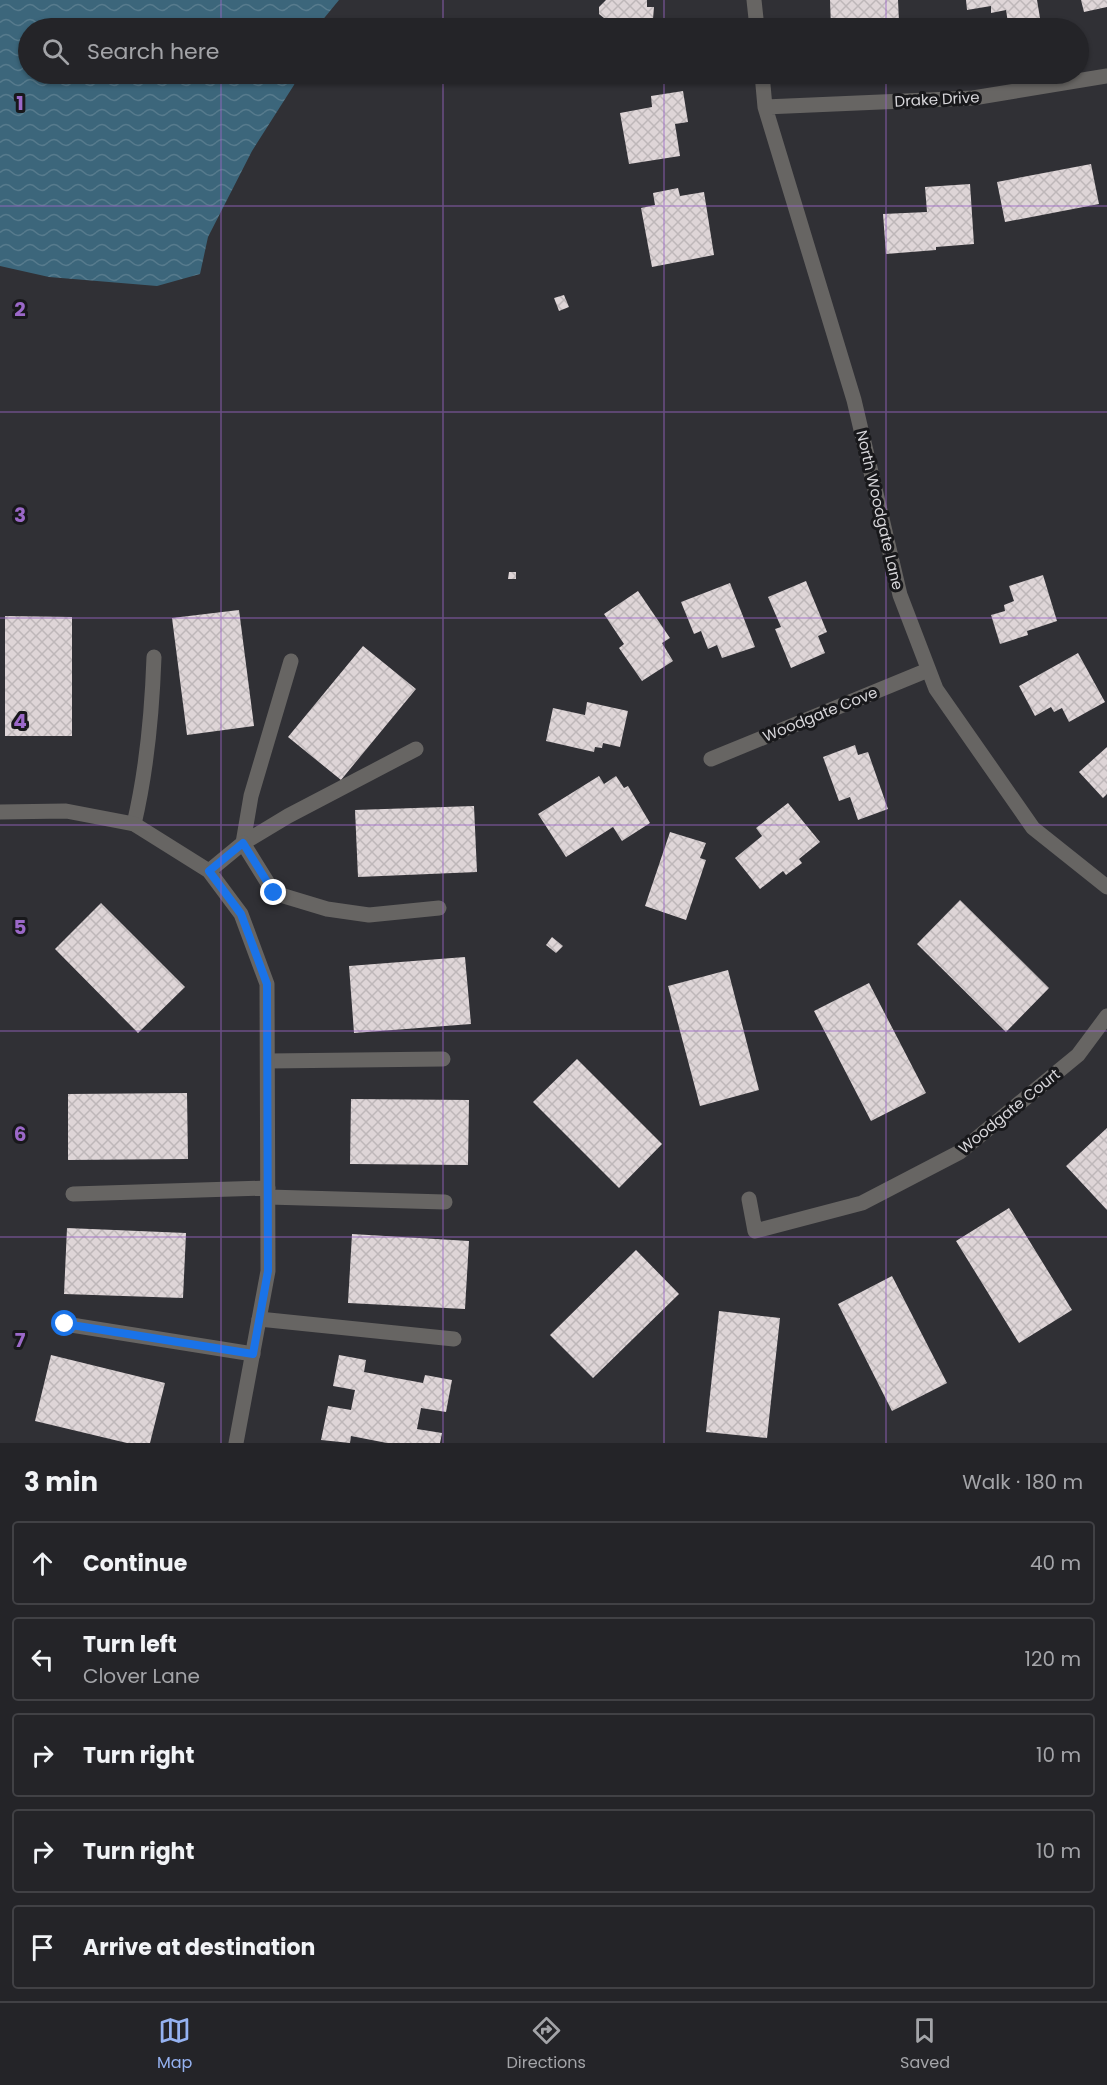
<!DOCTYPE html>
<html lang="en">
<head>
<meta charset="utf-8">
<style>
	:root { --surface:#242428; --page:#2c2c30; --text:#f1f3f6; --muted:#a3a4a8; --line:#414145; --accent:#95b2f1 }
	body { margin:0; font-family:Poppins,sans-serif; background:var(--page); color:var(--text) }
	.stop { position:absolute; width:18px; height:18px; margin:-14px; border:4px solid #1a73e8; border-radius:50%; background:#fff }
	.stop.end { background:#1a73e8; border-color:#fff; box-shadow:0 2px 6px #0008 }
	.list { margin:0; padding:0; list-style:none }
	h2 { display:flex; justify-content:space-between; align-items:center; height:78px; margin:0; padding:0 24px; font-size:26px }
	h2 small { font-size:20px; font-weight:400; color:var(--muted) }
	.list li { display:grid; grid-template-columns:39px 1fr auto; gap:18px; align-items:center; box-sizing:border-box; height:84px; margin:0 12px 12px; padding:0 12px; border:2px solid var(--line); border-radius:6px }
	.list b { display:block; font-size:22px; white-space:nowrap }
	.list p { margin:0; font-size:20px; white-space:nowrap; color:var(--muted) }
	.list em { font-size:20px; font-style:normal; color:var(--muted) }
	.icon { flex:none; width:33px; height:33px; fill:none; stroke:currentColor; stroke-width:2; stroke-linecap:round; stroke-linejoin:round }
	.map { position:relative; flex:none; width:1107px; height:1443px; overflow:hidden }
	.search { position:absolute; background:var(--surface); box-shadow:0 2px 4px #0004; left:18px; right:18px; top:18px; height:66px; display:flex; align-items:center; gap:15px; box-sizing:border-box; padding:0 21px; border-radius:33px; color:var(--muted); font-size:22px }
	.sheet { height:558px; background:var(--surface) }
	nav { display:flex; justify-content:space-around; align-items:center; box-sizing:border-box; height:84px; border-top:2px solid var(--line); background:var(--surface); font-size:16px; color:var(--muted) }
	nav a { display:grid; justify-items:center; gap:3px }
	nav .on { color:var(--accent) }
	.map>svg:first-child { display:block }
	.water { fill:url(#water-waves) }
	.building { fill:url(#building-cross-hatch) }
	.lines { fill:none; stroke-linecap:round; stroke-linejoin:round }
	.lane { stroke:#676563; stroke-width:15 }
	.street { stroke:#676563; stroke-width:15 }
	.route { stroke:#1a73e8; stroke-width:8 }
	.grid { fill:none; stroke:#9b68c8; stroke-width:1.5; stroke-opacity:0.55 }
	.labels { text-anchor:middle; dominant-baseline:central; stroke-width:6; stroke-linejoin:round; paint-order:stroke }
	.street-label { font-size:15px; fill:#d7d6da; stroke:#18181b }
	.grid-label { font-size:20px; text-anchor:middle; font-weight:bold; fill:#9b68c8; stroke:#18181b; stroke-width:6; stroke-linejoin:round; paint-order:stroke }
</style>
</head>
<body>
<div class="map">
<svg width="1107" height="1443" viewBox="0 0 1107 1443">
	<defs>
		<pattern id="water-waves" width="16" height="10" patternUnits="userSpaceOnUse" patternTransform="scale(1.5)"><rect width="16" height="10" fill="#3c667b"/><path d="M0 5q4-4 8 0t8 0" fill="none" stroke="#577b8d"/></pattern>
		<pattern id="building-cross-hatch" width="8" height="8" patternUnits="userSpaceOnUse" patternTransform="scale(1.5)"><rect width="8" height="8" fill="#ded5d7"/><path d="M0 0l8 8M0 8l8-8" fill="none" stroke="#beb7b9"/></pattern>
	</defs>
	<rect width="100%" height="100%" fill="#303035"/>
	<path class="water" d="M0,0H339L316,28H28V74H298L294,85L252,151L208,237L200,274L157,286L49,277L0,266Z"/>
	<path class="building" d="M606,0H647V7H654L653,19L672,20V28H603L604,18L599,14V7Z
		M830,0H898L899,22L874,23V28H831Z
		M966,0H1037L1040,18L1008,23L1006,10L991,13V6L967,10Z
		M1081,0H1107V7L1084,12Z
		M683,91L688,122L675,124L680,156L629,164L620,113L652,107L651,96Z
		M1091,164L1099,204L1005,222L997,182Z
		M970,184L974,244L936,247V250L886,254L883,214L927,212L925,187Z
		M678,188L680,196L704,192L714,255L652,267L641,208L655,205L653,193Z
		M564,295L569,307L559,311L554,298Z
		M509,572H516V579H508Z
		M1043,575L1057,621L1027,631L1028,635L1000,644L991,615L1005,611L1004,605L1014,601L1009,586Z
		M806,581L827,632L818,636L825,653L791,668L775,629L781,627L768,597Z
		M730,583L755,647L722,658L717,645L708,649L701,631L694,634L681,602Z
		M638,591L670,638L662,643L673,661L642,681L619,648L624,644L604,614Z
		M239,610L254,726L187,735L172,618Z
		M5,616L72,617V736H5Z
		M363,646L416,689L341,780L288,737Z
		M1078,653L1105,702L1069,722L1062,708L1054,712L1051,707L1035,716L1019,686Z
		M587,702L628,711L620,747L603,743L602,748L595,747L594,752L546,741L553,708L585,715Z
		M855,745L858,755L868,752L888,809L858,820L850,797L839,801L823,757Z
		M1107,747V794L1103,798L1079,772Z
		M599,776L604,784L616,776L624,788L628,786L650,823L622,841L613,827L566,857L538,814Z
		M788,803L820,842L799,859L802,863L786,875L783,871L760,889L735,858L762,836L756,828Z
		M474,806L477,872L358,877L355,810Z
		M670,832L706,843L700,858L706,860L686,920L645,906Z
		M960,900L1049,988L1006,1032L917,944Z
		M101,903L185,987L138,1033L55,949Z
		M552,937L563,946L556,953L546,945Z
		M465,957L471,1024L354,1033L349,966Z
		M728,970L759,1090L700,1106L668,986Z
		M869,983L926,1093L871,1121L814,1011Z
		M577,1059L662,1144L619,1188L533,1102Z
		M187,1093L188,1159L68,1160V1094Z
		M351,1099L469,1100L468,1165L350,1164Z
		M1107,1128V1210L1066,1166Z
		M1009,1208L1072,1310L1019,1343L956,1241Z
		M67,1228L186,1233L183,1298L64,1294Z
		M352,1234L469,1241L465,1309L348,1303Z
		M636,1250L679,1294L593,1378L550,1335Z
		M892,1276L947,1383L892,1411L838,1304Z
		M719,1311L780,1318L767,1438L706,1432Z
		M51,1355L165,1383L150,1443H127L35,1421Z
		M339,1355L366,1360L364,1372L423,1383L425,1375L452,1380L446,1412L421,1408L417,1429L442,1433L440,1443H387L351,1436L350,1443L321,1440L328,1406L351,1410L355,1390L333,1386Z"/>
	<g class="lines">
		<path class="lane" d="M291,661L251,796L243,843L274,893L327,909L369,915L439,908
			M134,824C147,769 152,714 154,657
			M243,843L288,816L416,749
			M268,1061L443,1059
			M73,1194L268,1188
			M268,1197L445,1202
			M259,1319L454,1339
			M65,1324L253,1354"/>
		<path class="street" d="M754,0L757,28
			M762,74L765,107L854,400L900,595L936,689L1033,828L1107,887
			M765,107L973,98L1107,76
			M711,759L928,670
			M0,812L66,811L134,824L209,871L241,914L267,984L268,1271L236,1443
			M209,871L243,843
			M749,1199L755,1231L862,1203L960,1152L1078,1055L1107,1016"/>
	</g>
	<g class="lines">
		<path class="route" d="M65,1324L253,1354L268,1271L267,984L241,914L209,871L243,843L274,893"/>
	</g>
	<path class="grid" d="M221,0V28M443,0V28M664,0V28M886,0V28M221,74V1443M443,74V1443M664,74V1443M886,74V1443M0,206H1107M0,412H1107M0,618H1107M0,825H1107M0,1031H1107M0,1237H1107"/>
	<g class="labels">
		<g class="street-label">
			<text transform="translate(937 99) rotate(-3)">Drake Drive</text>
			<text transform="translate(880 510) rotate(77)">North Woodgate Lane</text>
			<text transform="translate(820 714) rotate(-22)">Woodgate Cove</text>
			<text transform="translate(1009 1111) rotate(-39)">Woodgate Court</text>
		</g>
	</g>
	<g class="grid-label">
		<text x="20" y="110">1</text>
		<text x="20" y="316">2</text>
		<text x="20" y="522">3</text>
		<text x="20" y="728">4</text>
		<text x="20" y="934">5</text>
		<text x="20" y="1141">6</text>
		<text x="20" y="1347">7</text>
	</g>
</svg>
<div class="stop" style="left:65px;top:1324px"></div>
<div class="stop end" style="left:274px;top:893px"></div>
<div class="search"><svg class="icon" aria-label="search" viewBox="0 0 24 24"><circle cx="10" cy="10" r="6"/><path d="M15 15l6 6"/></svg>Search here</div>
</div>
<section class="sheet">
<h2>3 min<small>Walk · 180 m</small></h2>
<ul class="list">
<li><svg class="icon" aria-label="ahead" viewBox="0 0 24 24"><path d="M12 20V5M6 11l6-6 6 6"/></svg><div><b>Continue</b></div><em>40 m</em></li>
<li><svg class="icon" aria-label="left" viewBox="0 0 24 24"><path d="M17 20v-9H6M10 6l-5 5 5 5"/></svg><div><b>Turn left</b><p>Clover Lane</p></div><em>120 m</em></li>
<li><svg class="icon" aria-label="right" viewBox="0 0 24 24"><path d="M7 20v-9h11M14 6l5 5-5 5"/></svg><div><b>Turn right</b></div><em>10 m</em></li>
<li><svg class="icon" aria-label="right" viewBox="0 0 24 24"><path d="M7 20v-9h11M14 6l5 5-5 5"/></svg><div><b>Turn right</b></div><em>10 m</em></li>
<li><svg class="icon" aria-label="arrive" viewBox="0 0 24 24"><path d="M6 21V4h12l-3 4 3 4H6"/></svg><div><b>Arrive at destination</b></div></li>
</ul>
</section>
<nav>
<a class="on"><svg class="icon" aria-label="map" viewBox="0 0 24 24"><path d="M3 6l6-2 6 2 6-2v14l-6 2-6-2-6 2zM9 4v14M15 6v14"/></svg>Map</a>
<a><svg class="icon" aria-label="directions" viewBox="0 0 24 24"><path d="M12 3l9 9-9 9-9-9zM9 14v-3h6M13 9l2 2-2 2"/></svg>Directions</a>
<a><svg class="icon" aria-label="saved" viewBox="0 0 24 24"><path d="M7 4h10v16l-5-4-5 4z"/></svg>Saved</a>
</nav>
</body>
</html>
